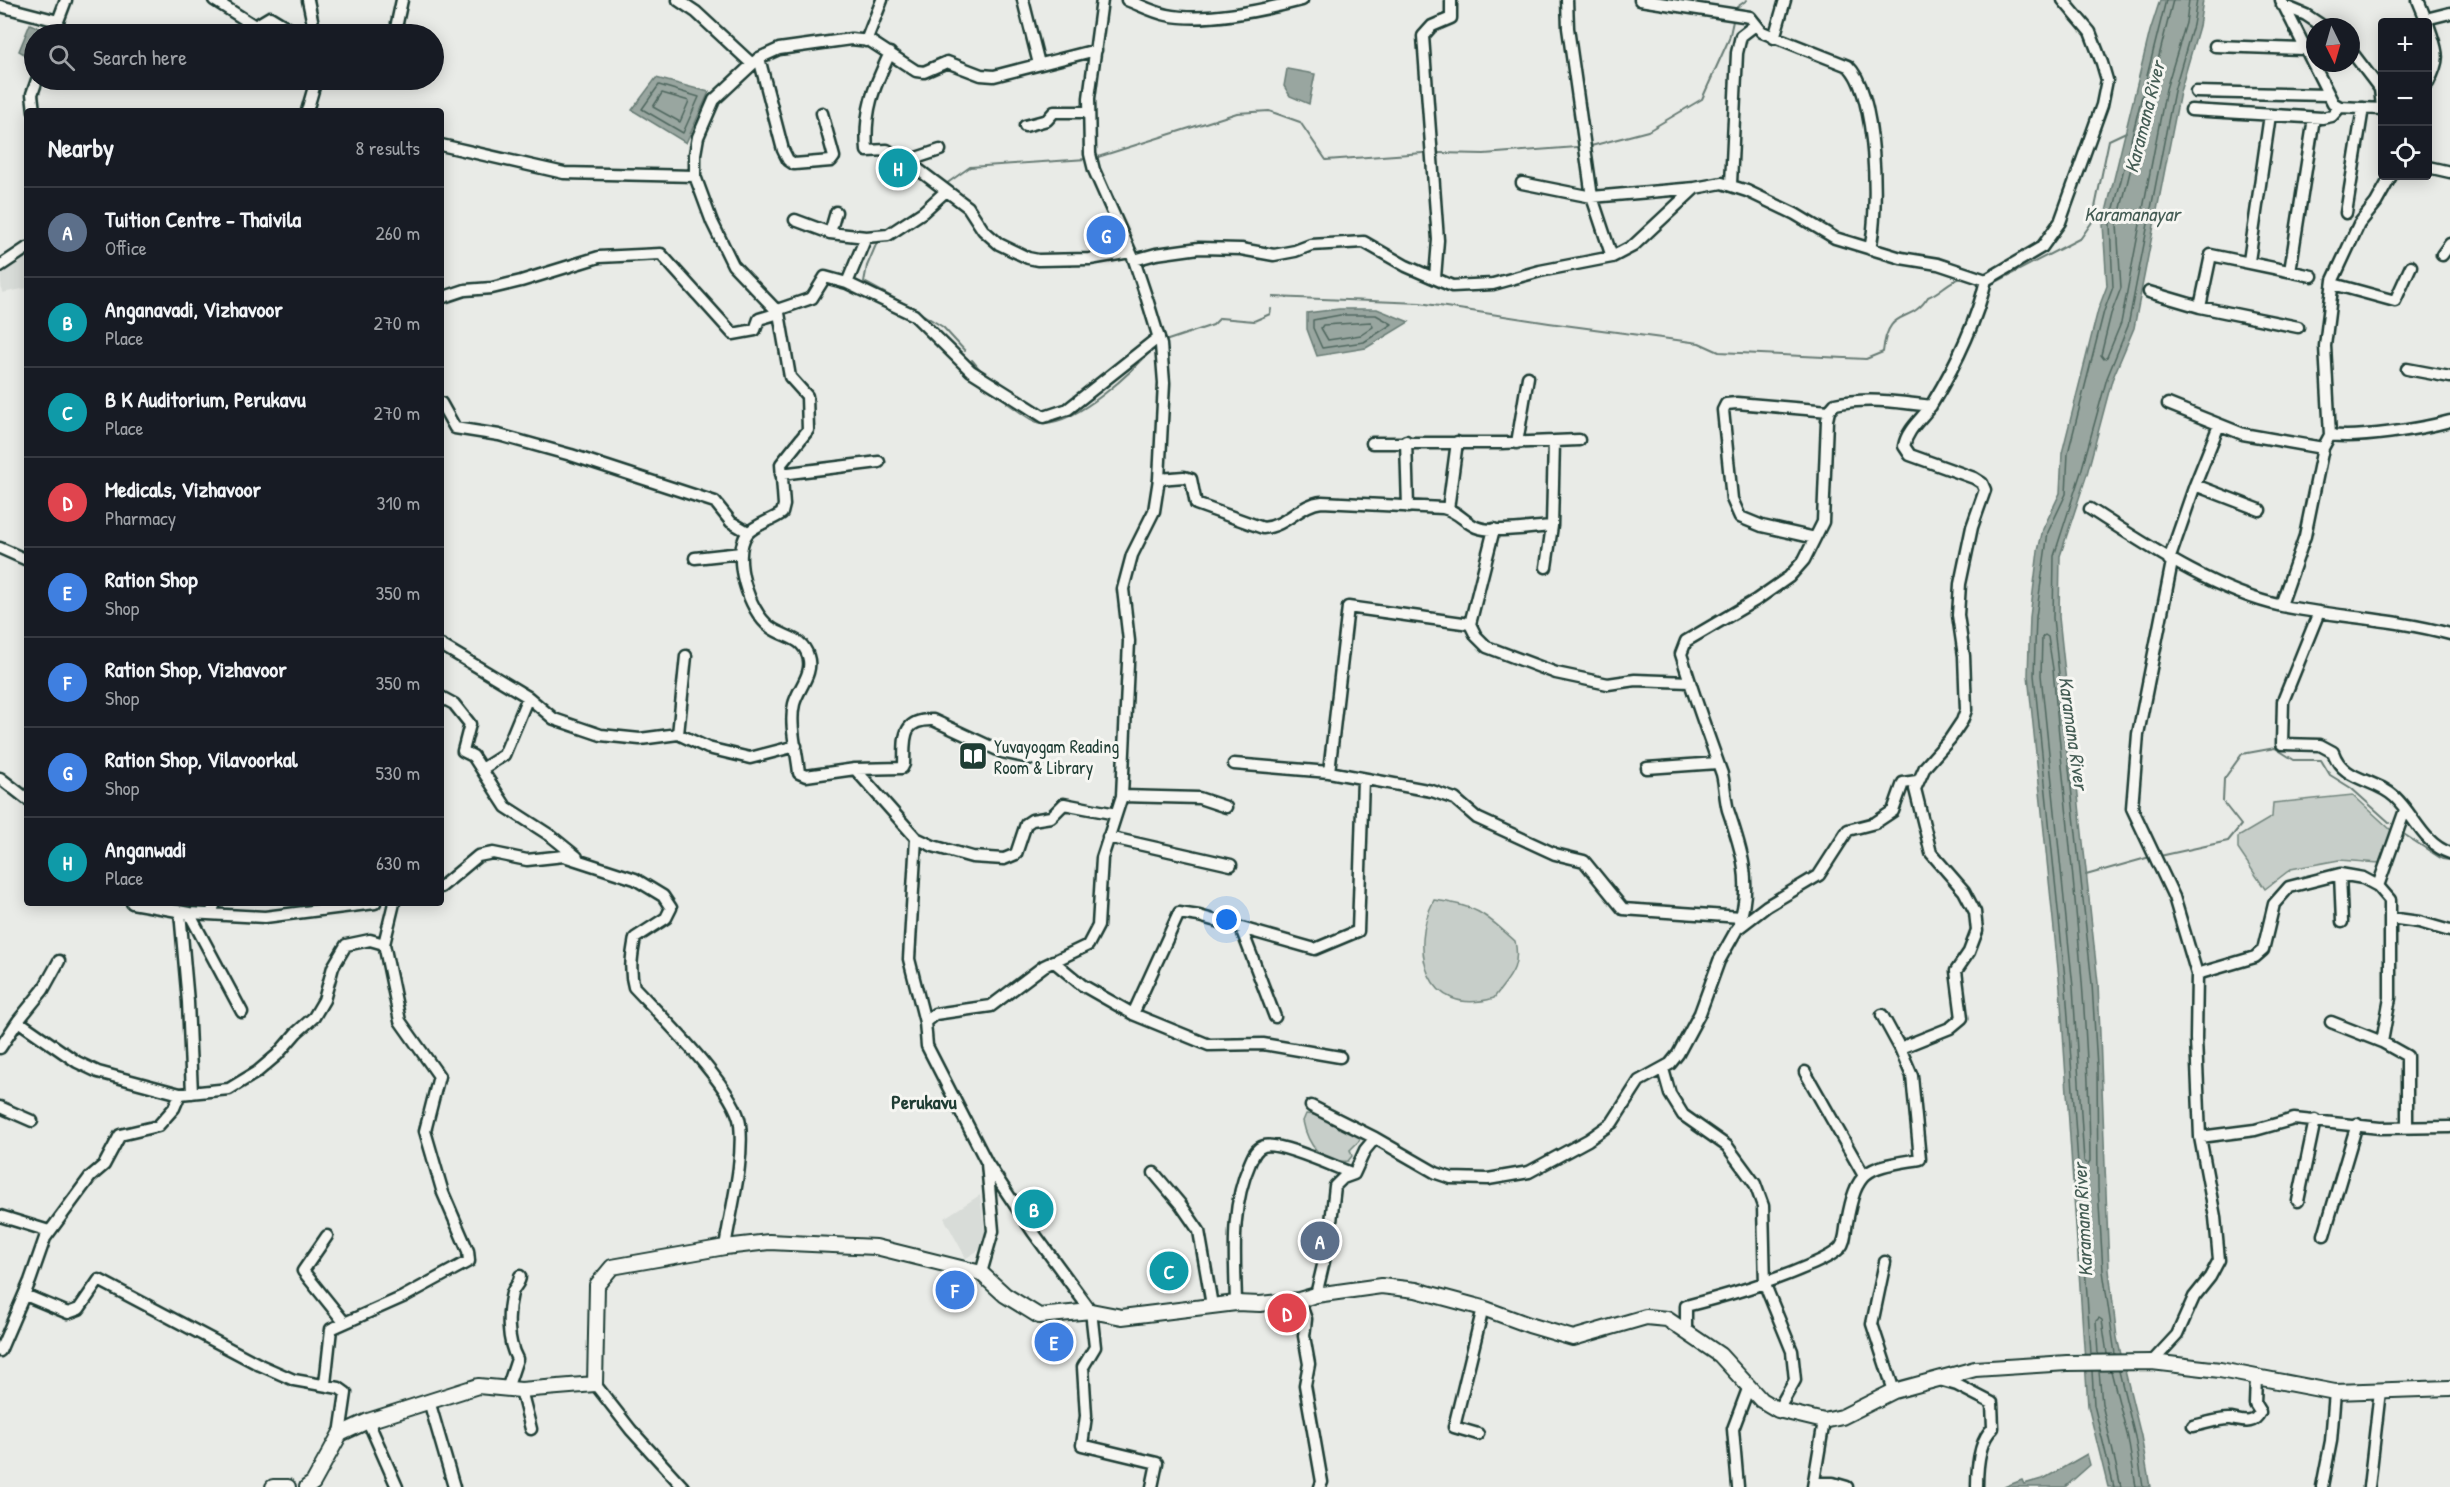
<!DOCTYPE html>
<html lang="en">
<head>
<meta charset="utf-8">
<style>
	:root { --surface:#171b24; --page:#242831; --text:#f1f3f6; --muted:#9ea1a6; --line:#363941; --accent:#1a73e8 }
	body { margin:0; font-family:"Patrick Hand",sans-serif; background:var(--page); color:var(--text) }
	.controls { position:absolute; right:18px; top:18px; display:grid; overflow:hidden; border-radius:6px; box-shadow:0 3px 15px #0003 }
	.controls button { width:54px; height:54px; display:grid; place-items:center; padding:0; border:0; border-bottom:2px solid var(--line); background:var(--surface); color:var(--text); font:30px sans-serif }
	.compass { position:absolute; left:2306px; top:18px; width:54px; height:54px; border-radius:50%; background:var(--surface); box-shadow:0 3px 15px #0003; rotate:175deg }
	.you { position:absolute; left:1227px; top:920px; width:21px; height:21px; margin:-15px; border:4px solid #fff; border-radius:50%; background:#1a73e8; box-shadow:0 0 0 9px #1a73e833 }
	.badge { display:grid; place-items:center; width:39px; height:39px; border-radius:50%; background:var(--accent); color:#fff; font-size:20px; font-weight:700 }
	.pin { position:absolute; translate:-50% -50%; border:3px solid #fff; box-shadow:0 2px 6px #0006 }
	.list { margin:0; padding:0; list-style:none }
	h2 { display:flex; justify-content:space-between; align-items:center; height:78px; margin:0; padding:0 24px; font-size:26px }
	h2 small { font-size:20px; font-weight:400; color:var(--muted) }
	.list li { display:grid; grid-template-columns:39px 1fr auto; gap:18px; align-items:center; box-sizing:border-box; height:90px; padding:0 24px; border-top:2px solid var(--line) }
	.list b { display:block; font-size:22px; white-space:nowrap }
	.list p { margin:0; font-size:20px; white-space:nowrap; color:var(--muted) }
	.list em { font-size:20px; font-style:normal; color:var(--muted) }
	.icon { flex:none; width:33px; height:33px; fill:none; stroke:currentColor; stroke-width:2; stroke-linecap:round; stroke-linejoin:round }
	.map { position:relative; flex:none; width:2450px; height:1487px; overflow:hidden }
	.search { position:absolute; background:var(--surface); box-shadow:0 3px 15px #0003; left:24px; top:24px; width:420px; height:66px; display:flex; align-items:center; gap:15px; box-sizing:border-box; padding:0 21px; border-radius:33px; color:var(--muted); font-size:22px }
	.panel { position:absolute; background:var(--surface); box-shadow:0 3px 15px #0003; left:24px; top:108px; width:420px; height:798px; border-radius:6px }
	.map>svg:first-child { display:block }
	.built { fill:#d8dcd8 }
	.green { fill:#c7cec9; stroke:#73867e; stroke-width:1.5 }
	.water { fill:#99a6a0; stroke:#687c75; stroke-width:1.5 }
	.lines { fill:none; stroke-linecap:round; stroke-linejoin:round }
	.shore { stroke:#50675f; stroke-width:1.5 }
	.stream { stroke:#687c75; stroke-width:2 }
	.minor-casing { stroke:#1f3d34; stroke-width:15 }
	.major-casing { stroke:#1f3d34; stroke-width:18 }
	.minor { stroke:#f6f6f2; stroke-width:10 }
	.major { stroke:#f6f6f2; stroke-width:14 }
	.labels { text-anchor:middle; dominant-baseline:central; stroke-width:6; stroke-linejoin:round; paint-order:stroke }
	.poi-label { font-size:18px; fill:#1f3d34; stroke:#f6f6f2; text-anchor:start }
	.water-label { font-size:20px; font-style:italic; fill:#445c54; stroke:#f6f6f2 }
	.neighbourhood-label { font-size:20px; font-weight:bold; fill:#1f3d34; stroke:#f6f6f2 }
</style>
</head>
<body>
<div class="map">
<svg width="2450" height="1487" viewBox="0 0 2450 1487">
	<rect width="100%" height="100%" fill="#e9ebe7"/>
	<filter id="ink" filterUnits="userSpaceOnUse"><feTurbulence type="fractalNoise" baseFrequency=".0167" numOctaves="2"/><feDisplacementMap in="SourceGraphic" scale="12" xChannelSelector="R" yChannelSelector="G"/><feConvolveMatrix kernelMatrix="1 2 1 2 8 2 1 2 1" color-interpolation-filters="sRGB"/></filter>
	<g filter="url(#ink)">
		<path class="built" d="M27,251V288L2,293L0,271Z
			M980,1195L987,1245L966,1258L944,1218Z"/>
		<path class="green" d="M2353,795L2392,831L2379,863L2339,860L2291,869L2265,889L2238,849V837L2272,817L2273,803Z
			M1434,900C1476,905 1485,914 1515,941C1521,969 1509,977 1494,998C1425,1019 1409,948 1434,900Z
			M1306,1114L1339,1117L1358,1123L1362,1133L1359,1141L1350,1150L1352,1156L1348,1161C1321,1163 1308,1146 1303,1121Z"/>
		<path class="water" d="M2160,0H2203L2199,26L2180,92L2134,328L2112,380L2087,474L2060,556L2059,617L2098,983L2109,1270L2117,1338L2141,1436L2150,1487H2108L2088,1406L2060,988L2028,675L2030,617L2038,551L2043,529L2060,493L2062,453L2098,310L2107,286L2103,224L2150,31Z
			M30,24L50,33L34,34V60L19,51Z
			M1287,69L1315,74L1309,104L1290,96L1284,86Z
			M656,78L709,92L686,143L632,110Z
			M1339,309H1377L1409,322L1366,348L1317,356L1307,329V313Z
			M2087,1454L2090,1465L2065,1487H2004L2022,1480L2024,1484L2045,1478Z"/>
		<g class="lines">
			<path class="shore" d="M2173,0L2117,224L2121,288L2111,314L2101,355L2104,359L2107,357L2121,323L2166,89L2186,23L2189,0
				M659,85L699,97L683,133L642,109Z
				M662,93L689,101L680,122L653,107Z
				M1340,315H1376L1392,324L1364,342L1322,348L1313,328V320Z
				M1371,322L1373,327L1361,335L1328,340L1321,328L1323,325Z
				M2045,635L2048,637L2053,669C2067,833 2089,996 2090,1161L2088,1164L2084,1161L2073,987L2041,675L2042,637Z
				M2091,1354L2066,988L2034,675L2036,617L2048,532L2066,494L2068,453L2104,311L2113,287L2110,224L2166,0
				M2098,1354L2096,1321L2099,1318L2102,1320L2107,1354
				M2115,1354L2103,1271L2098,1188L2097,1067L2092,984L2053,618L2054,556L2081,472L2107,378L2128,326L2174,91L2193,25L2197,0
				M2092,1371L2094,1405L2114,1487
				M2099,1371L2102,1404L2121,1487
				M2111,1371L2128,1438L2136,1487
				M2119,1371L2135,1437L2143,1487"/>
			<path class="stream" d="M1737,7L1747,0
				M1591,146L1648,131L1702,99L1729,39L1733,21
				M1438,153L1484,154L1577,147
				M1098,157L1237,113L1269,111L1300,122L1326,160L1423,153
				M946,184L970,167L1087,159
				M878,240L867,266L864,282L912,308
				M1994,283L2081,238L2092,222L2109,140L2126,132
				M1273,297L1420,303L1549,323L1699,343L1719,352L1866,359L1883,352C1888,305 1910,326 1928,297C1942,292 1951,277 1966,278
				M917,311L943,327L965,351
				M1165,341L1213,325L1220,318L1254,321L1270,314L1271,309
				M972,360L982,372
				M1007,403C1017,409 1032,423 1043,423C1078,424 1134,370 1156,345
				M2402,833L2442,859L2450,860
				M2160,856L2228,841L2241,825L2223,802L2224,779L2242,754L2275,748L2294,760H2321L2330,775L2351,788L2390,823
				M2086,875L2150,857"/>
			<g class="minor-casing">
				<path id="minor" d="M214,0L255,26L270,17L298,34
					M308,0L315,34
					M678,0L696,12L752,64
					M1023,0L1039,64
					M1127,0C1140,5 1153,12 1167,15C1205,23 1264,10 1302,0
					M1567,0L1568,28L1592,197L1612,257
					M1640,0L1750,17L1762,32L1848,66C1877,93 1879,211 1870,249
					M2281,0L2333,103L2340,107L2382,109
					M2418,0L2427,22
					M2282,5L2306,15L2324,27
					M0,6L58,21L66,0
					M2426,19L2450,13
					M397,23L402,0
					M2428,24C2437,52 2442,56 2428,83
					M53,34L58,21
					M1774,38L1785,0
					M866,41L882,0
					M2215,46L2304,49
					M2351,51L2380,89L2382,107
					M890,53C873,89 864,110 867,151L887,150L907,161L968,207L983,230L999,244L1028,258L1038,260L1090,259L1130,252
					M759,58L783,150L788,160L794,164L831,161L834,157L822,113
					M2196,92L2328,95
					M2191,110L2322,118L2332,116L2340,107
					M34,111L32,94L37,80
					M307,111L316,80
					M1025,126L1047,120L1054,112H1088
					M441,145L564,173L695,176L712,222L733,265L779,313L790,377L807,396L808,430L781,464L784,505L782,513C773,520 754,525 747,534C731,556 749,612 770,627C784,638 802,636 808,656C814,674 798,688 794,704C789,724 797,752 799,773L806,776L855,769
					M907,161L940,150
					M2428,167L2450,172
					M695,176V154L698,137L714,100L759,58L779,49L851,39L870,41L916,71L924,72L947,62L981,75L994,76L1096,50
					M1522,183L1592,197L1695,188
					M1731,184L1737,53L1741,36L1754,26
					M2346,213L2363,108
					M795,220L830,233L866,237L847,283L914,315L971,371L1044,417L1068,409L1159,337
					M830,233L836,212
					M866,237L888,235L923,212L946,191
					M2442,255L2450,244
					M1134,260L1156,254L1199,248L1241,249L1274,255L1295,251L1311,245L1364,242L1406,266L1452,286L1493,284L1540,271L1612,257L1633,246L1695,188L1722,183L1747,191L1795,214L1835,238L1901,258L1938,264L1986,280
					M2249,261L2270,115
					M0,266L27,248
					M2290,271L2314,118
					M1435,278L1438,240L1423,36L1432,26L1451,18V0
					M2333,284L2395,301L2411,266
					M2149,292L2200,307L2298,327
					M441,298L465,290L492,288L521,281L599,257L661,254L733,334L755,330L759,319L779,313
					M2200,307L2211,255L2312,276
					M777,310L812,298L825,277L847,283
					M2407,369L2450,377
					M441,403L455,428L499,435L571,455L715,502L731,522L748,532
					M2168,404L2243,434L2323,448
					M2330,435C2359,439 2421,429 2450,421
					M1406,441L1408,507
					M1372,443H1501L1579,440
					M1517,443L1528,377
					M781,474L879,462
					M1159,479L1184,477L1191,479L1196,504L1263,528C1287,526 1300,504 1322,502L1443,508C1458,511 1464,522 1476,527C1492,534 1533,527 1552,526
					M2195,485L2219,425
					M1448,509L1457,442
					M2090,509C2148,546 2214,591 2282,606C2337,617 2396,619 2450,634
					M1815,538L1762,526L1740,517L1732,499L1723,410L1726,404L1737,403L1829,411
					M0,548L27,560
					M695,558L741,553
					M2169,560L2195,485L2260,510
					M1546,567L1552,526L1554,441
					M2281,605L2305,536L2323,448L2330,435L2325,346L2333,280L2359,224L2376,203L2391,176
					M2319,612L2283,701L2282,744L2320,745L2333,752C2343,782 2375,778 2395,797C2414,815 2424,845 2450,853
					M1470,624L1476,636L1487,647L1556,673L1608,684L1635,680L1690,682C1700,713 1711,743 1722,774C1725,786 1725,799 1728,810C1741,848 1753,883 1739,923
					M441,645L528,697L554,719L601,735L640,739L678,734L708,748L750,758L796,746
					M1690,682L1681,654L1686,641L1756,600L1789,577L1804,560L1823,522L1827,420L1829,411L1835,404C1867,397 1899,402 1931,406
					M441,697L454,704L470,724L463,751L473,756L506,807L551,836L577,857
					M678,734L686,656
					M1039,760L1002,752L933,720C900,719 905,740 904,764L902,768L855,769L916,838L933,846L972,857L1004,859L1016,854L1026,824L1032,820L1051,817L1064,804L1116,814
					M1234,764L1329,772L1432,791L1455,799L1477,818L1555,854L1584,861L1623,909L1741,917
					M1647,768L1717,763
					M482,769L504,755L528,697
					M1329,772L1348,607L1470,624L1494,529
					M0,778L27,799
					M1122,796L1199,798L1226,807
					M1108,837L1231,865
					M916,838L909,959L925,1022
					M2340,874L2342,922
					M2378,886L2390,900V998L2382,1042L2407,1056V1128
					M441,887L478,856L493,853L527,860L564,856L635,879L663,896L671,908L666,918L635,938C632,954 629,970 634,987C660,1015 736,1089 740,1124C744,1163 731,1208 725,1247
					M132,903L189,913L265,917L375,903
					M180,912L188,1002L192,1093
					M189,913L242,1012
					M211,914L215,903
					M2390,918L2419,922L2450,931
					M1241,928L1275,1017
					M1053,961L1082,985L1133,1014L1209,1045L1263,1044L1340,1057
					M2197,974L2255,957L2263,950L2274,904L2289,887L2340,874L2363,878L2378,886L2405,810
					M1133,1014L1179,913L1199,916L1315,949L1358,931L1363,779
					M1882,1015L1900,1048
					M18,1021L43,990L59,961
					M2331,1022L2382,1042
					M0,1048L18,1021L77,1062L98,1072L180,1094
					M1663,1069L1670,1094L1683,1115L1727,1146L1755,1184L1763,1206L1765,1285L1792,1351L1795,1380L1778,1410
					M1805,1072L1863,1174
					M1311,1106L1375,1138
					M0,1107L32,1121
					M2200,1137L2255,1130L2294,1119L2380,1128L2450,1127
					M987,1163L1033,1232L1091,1311L1095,1347L1083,1367L1086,1416L1082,1445L1157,1463L1152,1487
					M1154,1173L1181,1205L1199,1231L1212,1305
					M2298,1201L2315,1120
					M0,1216L49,1231
					M2324,1235L2357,1124
					M327,1236L303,1271L344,1322
					M1885,1262L1872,1324L1894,1391
					M981,1273L993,1231L987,1163L927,1046L925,1022L935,1014L991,1006L1044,966L1088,945L1098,926L1102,858L1122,796L1129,641L1123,589L1132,555L1154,511L1159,479L1164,383L1161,345L1147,299L1134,260L1094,170L1090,154L1089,98L1102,0
					M25,1295L68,1313L79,1309L99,1280L260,1365L294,1380L339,1388L346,1393L340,1434
					M1316,1295L1329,1240L1335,1186L1343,1178L1354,1174L1365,1150L1375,1138L1436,1173L1451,1178L1488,1179L1529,1172L1588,1140L1612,1123L1639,1081L1670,1064L1678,1054L1700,1013L1719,961L1737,929L1767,906L1819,875L1848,830L1875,823L1893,811L1903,783L1917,781
					M1299,1300L1306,1319L1304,1336L1309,1364L1305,1385L1322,1482L1320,1487
					M1236,1303C1235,1255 1230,1208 1250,1163C1253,1156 1256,1148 1264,1146C1279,1141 1337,1168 1354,1174
					M1686,1333V1306C1729,1295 1767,1284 1808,1266C1819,1261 1831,1257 1840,1248C1846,1241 1845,1231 1847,1222C1857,1166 1868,1168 1920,1159L1912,1076L1900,1048L1950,1028L1962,1018L1956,971L1969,952L1977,931L1975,912L1964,891L1931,853L1915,789L1925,767L1950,739L1962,721L1966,710L1964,656L1958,615L1960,584L1972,527L1985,490L1982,483L1974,478L1910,455L1904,446C1907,429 1923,418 1932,404C1955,366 1976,324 1986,280L2042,247L2060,222L2102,105L2107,80L2102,63L2090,32L2063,0
					M0,1351L30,1281L45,1238L90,1177L104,1165L120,1135L158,1126L174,1108L180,1094L229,1089L257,1072L277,1055L296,1033L314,1017L324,1000L333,967L346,945L370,940L384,944L394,903
					M2152,1362L2177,1335L2194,1297L2210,1277L2219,1260L2215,1217L2200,1137L2196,1039L2197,974L2174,897L2132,808L2138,734L2172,562
					M1936,1379L1957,1385L1992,1403L1993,1428C1979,1440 1977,1469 1977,1487
					M325,1384L331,1329L403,1297L469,1261L468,1251L443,1193L425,1131L439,1076L400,1021L384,944
					M595,1384L631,1430L683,1487
					M507,1389L517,1359C507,1341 507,1313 512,1293C514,1286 520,1284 520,1276
					M521,1390L531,1429
					M429,1401L454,1487
					M368,1421L397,1487
					M2193,1426C2204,1424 2220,1418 2231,1419C2243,1421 2253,1426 2260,1412L2255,1404L2256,1378
					M1478,1434L1454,1427L1483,1308
					M1814,1483H1833L1847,1487
					M1738,1487L1733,1429L1748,1389
					M1813,1487L1824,1421
					M2322,1487L2331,1441L2335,1392
					M2369,1487L2380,1391"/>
			</g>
			<g class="major-casing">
				<path id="major" d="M273,1487H288
					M307,1487L313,1483L340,1434L368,1421L478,1386L521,1390L595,1384L597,1285L612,1267L725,1247L769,1242L876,1247L981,1273L1005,1295L1039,1316L1091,1311L1122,1317L1236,1303L1260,1304L1299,1300L1316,1295L1381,1286L1416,1290L1483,1308L1529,1325L1573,1338L1646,1317L1667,1319L1720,1355L1761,1400L1778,1410L1824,1421L1842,1417L1894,1391L1975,1369L2067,1363L2152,1362L2220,1370L2335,1392L2450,1388"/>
			</g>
			<use href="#minor" class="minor"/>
			<use href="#major" class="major"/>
		</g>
	</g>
	<defs>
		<g id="library-square" transform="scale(1.5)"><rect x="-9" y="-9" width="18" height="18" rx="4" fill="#1f3d34" stroke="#f6f6f2"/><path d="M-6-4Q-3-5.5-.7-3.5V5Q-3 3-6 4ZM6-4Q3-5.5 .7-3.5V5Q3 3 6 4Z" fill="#fff"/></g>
	</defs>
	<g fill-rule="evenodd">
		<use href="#library-square" x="973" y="756"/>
	</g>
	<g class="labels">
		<g class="poi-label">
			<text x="994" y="746">Yuvayogam Reading<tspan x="994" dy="21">Room &amp; Library</tspan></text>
		</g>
		<g class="water-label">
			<text transform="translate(2144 117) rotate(-76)">Karamana River</text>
			<text x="2132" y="213">Karamanayar</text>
			<text transform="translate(2074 733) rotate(82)">Karamana River</text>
			<text transform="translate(2082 1220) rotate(-93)">Karamana River</text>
		</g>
		<g class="neighbourhood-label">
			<text x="924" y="1101">Perukavu</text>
		</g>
	</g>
</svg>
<div class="controls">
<button>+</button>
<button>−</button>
<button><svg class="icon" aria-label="locate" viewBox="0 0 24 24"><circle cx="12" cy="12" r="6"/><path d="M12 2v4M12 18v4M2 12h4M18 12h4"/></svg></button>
</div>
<svg class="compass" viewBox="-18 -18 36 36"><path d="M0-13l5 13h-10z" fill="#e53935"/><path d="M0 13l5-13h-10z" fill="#9ea1a6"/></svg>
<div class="you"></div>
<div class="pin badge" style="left:1320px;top:1241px;background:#5c6f8a">A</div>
<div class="pin badge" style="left:1034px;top:1209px;background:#0f9aa8">B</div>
<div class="pin badge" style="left:1169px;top:1271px;background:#0f9aa8">C</div>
<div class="pin badge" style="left:1287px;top:1313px;background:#e0444e">D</div>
<div class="pin badge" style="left:1054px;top:1342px;background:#3f7fe0">E</div>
<div class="pin badge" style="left:955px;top:1290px;background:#3f7fe0">F</div>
<div class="pin badge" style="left:1106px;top:235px;background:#3f7fe0">G</div>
<div class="pin badge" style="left:898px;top:168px;background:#0f9aa8">H</div>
<div class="search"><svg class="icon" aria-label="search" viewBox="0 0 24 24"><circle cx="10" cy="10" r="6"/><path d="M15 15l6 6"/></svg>Search here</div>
<section class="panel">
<h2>Nearby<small>8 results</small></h2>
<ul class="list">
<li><span class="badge" style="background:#5c6f8a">A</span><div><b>Tuition Centre - Thaivila</b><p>Office</p></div><em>260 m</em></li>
<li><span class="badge" style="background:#0f9aa8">B</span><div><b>Anganavadi, Vizhavoor</b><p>Place</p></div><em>270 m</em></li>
<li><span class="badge" style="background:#0f9aa8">C</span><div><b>B K Auditorium, Perukavu</b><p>Place</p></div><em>270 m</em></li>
<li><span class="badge" style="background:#e0444e">D</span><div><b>Medicals, Vizhavoor</b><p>Pharmacy</p></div><em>310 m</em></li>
<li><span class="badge" style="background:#3f7fe0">E</span><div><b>Ration Shop</b><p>Shop</p></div><em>350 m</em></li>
<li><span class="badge" style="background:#3f7fe0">F</span><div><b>Ration Shop, Vizhavoor</b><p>Shop</p></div><em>350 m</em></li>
<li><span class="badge" style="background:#3f7fe0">G</span><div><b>Ration Shop, Vilavoorkal</b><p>Shop</p></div><em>530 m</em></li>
<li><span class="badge" style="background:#0f9aa8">H</span><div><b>Anganwadi</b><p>Place</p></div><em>630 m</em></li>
</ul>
</section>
</div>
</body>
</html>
